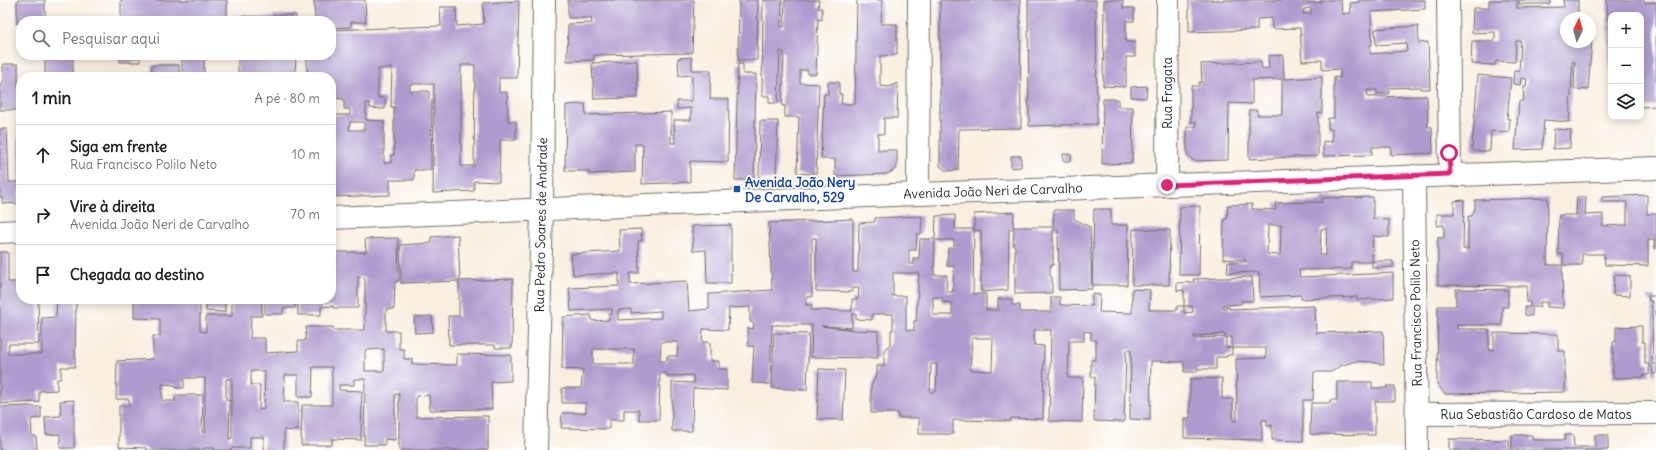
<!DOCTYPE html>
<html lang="pt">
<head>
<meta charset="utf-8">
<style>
	:root { --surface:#fff; --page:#f6f6f6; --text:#202124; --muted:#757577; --line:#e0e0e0 }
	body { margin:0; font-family:Delius,sans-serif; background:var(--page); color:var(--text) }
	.controls { position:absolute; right:12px; top:12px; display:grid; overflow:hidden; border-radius:8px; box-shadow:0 2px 10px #0003 }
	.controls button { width:36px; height:36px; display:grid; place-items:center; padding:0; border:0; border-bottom:1px solid var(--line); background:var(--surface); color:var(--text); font:20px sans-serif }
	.compass { position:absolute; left:1560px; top:12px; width:36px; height:36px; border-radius:50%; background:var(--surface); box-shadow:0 2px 10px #0003; rotate:6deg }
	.stop { position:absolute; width:12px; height:12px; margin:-9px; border:3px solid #db2777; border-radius:50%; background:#fff }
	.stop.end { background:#db2777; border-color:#fff; box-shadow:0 1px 4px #0008 }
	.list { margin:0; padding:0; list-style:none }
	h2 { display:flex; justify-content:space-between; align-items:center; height:52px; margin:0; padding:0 16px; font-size:17px }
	h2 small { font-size:13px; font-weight:400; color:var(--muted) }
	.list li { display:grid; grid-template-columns:26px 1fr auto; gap:12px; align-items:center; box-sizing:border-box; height:60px; padding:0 16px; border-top:1px solid var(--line) }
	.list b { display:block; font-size:15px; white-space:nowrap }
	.list p { margin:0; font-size:13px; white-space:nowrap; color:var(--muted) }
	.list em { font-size:13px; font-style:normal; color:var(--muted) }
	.icon { flex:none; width:22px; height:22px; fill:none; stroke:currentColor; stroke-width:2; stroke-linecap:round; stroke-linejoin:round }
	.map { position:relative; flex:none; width:1656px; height:450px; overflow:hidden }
	.search { position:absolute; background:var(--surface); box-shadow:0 2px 10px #0003; left:16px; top:16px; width:320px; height:44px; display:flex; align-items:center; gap:10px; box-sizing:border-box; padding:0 14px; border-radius:16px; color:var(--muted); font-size:15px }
	.panel { position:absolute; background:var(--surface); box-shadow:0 2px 10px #0003; left:16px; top:72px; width:320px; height:232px; border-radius:16px }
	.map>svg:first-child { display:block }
	.building { fill:#af9ccf; fill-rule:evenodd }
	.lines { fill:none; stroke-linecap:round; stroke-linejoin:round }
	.minor-casing { stroke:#73706a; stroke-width:24 }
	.tertiary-casing { stroke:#73706a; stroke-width:24 }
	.minor { stroke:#fff; stroke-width:22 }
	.tertiary { stroke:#fff; stroke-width:22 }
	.route { stroke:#db2777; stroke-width:5 }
	.transit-dot { fill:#1a4fb4; stroke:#fff; stroke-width:1.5 }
	.labels { text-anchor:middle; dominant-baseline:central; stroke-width:3.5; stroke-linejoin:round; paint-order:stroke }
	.street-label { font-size:13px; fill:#2b2b2b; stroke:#fff }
	.transit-label { font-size:13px; font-weight:bold; fill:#164399; stroke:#fff; text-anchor:start }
</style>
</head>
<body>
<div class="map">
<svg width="1656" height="450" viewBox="0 0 1656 450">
	<rect width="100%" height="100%" fill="#fff"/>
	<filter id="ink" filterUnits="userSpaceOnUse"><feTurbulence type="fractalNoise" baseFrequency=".025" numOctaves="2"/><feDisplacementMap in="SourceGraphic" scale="8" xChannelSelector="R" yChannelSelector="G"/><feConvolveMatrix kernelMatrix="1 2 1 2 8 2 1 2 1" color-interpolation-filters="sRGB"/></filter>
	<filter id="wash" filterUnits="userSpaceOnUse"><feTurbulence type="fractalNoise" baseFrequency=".012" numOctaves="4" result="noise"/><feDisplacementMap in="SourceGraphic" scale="16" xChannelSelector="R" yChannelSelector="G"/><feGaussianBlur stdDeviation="0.9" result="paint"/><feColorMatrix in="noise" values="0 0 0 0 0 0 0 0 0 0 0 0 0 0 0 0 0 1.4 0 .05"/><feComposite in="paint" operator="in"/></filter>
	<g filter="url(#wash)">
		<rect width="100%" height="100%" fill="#f9efe0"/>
		<g id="blocks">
			<path class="building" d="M17,0H45V21H21V24H17Z
				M121,0H227V21H121Z
				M314,0H365L366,22H351V27L332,28L331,21L315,20Z
				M568,0H694L692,53L594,55V60L567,61L568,24L592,23L591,18H568Z
				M739,0H758L757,60H738Z
				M763,0H782L781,27H784L785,0H819L818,8H822V20L818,19L816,74H808V70H800V83L819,84L816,177H812V174L797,173L799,117H785V106H782L784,52L780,51L778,103H769V96H762Z
				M857,0H882L881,24H897V55L880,56V86L889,87L898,83L897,118H884V134H878V150H897V166L893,171L887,174L835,176V159H821L824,94H828V82H839V94H842L841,104H855Z
				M940,0H1020L1021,128L959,129L958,170L946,171L940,166Z
				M1028,0H1096L1097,124L1029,126Z
				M1104,0H1123V8H1134V21H1126V42H1135V57H1126V87L1103,86Z
				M1189,0H1302V3L1321,2V0H1341L1342,14L1351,13L1350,3L1359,2V0H1425V9L1371,12L1372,45H1370V54L1407,51L1406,43L1376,45L1375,29L1418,26L1419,43L1428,42L1430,89H1420V87L1389,88V94H1377V90H1367L1368,97L1427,96L1428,127H1432L1433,153L1391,155V147H1372V155L1323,156V141L1332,142V129H1328V118H1334V77L1340,78V69L1322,70V60L1302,61L1300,28L1272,29V18L1257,19V30L1189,32ZM1311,8V14H1303L1304,9Z
				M1489,0H1517V8L1564,7L1563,0H1578V18H1566V42H1590L1592,40L1588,90L1574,89L1575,62L1573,61L1569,122L1544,120L1542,149L1515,150L1519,101H1523L1524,87H1526L1527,79L1521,78L1520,85L1513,84L1514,70L1519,71L1521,41H1516L1515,62L1496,61L1495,65L1471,64L1472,41H1495V32L1472,33L1473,8H1489Z
				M1519,0H1550V4H1519Z
				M1607,0H1644V3L1656,2V106L1641,107V15H1611V73H1610Z
				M519,1L517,78H499V92H507L508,121H516V140H500L499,182L474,181V191L433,193L434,84H410V91H429V100L432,99L431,170H414V180H390V195L331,197V115H350V109H344V99L331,98V77H307V55H331V30L441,26L440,7H456L457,26L484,24L483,3ZM461,65H475L474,166H461ZM392,68L391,107H394V155H391V163H384V121L366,120V103H370V108L385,109V98H378V69ZM350,122H364V130H349Z
				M273,15H296V21H239V16L273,17Z
				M45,55H73V77H45Z
				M120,55H140V62H120Z
				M182,55H209V58H204V74H226V77H182Z
				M238,55H296L295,77H238Z
				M1283,55L1284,79L1322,77V113H1318V156L1249,159V110H1257V115H1282V79L1252,80V104L1229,103L1228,160L1194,161L1187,154V127H1196V122H1191V86H1199V82H1202L1201,64L1261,62L1262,69L1269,68L1268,56Z
				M692,57V70H711L710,99H729L728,162L690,161V182L642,184L643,144H635V172L588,174L589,171H565L566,105L585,104L586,115L671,112V143H675L674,120H691V108L677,109V101H692V75L679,76L678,58Z
				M637,61L638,98L594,99L592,63Z
				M3,64H18V87H21V190H19V204L2,203V197H0V129H7L9,182H19L18,110H0V84H3Z
				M738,64H743V74H756L754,180H735Z
				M152,65H179V77H151Z
				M1478,75L1511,78L1507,119H1510L1509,132L1491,131L1490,151H1474L1472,148Z
				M1147,86L1146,98L1131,97V87Z
				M1103,99H1118V107H1133L1132,163L1102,164Z
				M760,121H778L776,179H759Z
				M1554,129L1571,130L1570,148L1553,149Z
				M1063,154H1071V161H1063Z
				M1011,156H1021V167L1011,168Z
				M1647,195V214H1656V249H1655L1654,240H1648V266L1605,265L1604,254H1582V265H1563V254H1558L1559,215H1576L1577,197H1586L1585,215L1603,214V226L1627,225V202H1602V197Z
				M1373,197V219L1389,220V237L1373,236L1372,261H1393V267L1372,268V262H1351V269L1299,270L1300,277L1393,273V298L1357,300V297L1301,299V295L1260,297L1259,272L1227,273L1228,262H1246V260L1223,259L1224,219H1227L1228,205L1252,204V209L1276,210L1275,203L1322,202V198ZM1268,225H1281L1280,255L1267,254ZM1321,229H1327L1326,255H1320Z
				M1548,198L1547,265H1562L1563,308L1547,307V302H1540V307H1532V316L1525,315V307H1530V302H1526L1527,286L1438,285V238H1444V225L1437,226V214H1454V201L1464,200L1463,249H1468V216H1472L1475,209V200Z
				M1200,206L1199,275H1179L1180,207Z
				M1094,209H1111V225H1128L1127,285H1092Z
				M1054,210H1074V219L1090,227L1092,289L1059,290L1058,229H1053V265L1050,266V276L1052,277V293L1015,294V246H1013L1014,229H1009L1008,290L981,292V231L974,230L973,294H986V310H998V299H1012V305H1020V312H1051V297H1060V305L1092,306V294L1100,295L1099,312L1132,313V289L1150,290L1149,310H1177V306H1184V290L1177,291V283L1194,282L1193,279L1252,277L1253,301H1241V304L1223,305V308L1229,307V309L1315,306L1316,333L1383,331L1384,365L1372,362L1356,361L1340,366L1331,372H1314L1313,400H1303V441L1272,440V425L1267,426V420H1262V440L1184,438V418H1190V379L1222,378V399H1233V421H1237L1236,359L1266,358V348H1232V337H1225V334L1194,336V338L1226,337V347L1232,348V355H1227V357H1216V369H1197V372H1184V362L1151,361L1150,420L1130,419L1131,350H1126L1124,422L1094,421L1095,377H1091V360H1096V340H1091V332L1084,331V341H1069L1068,378H1083L1082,422L1049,421L1051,330H1034V345L1044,346L1043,419L1011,418L1010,421L953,420V434H919V418H898V413H871V386L877,373V366H884V350L891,343V330H893V314H872V320L856,319V314H852V328L821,326L854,330L878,331V358L811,357L812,325H772L770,384L752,383L754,346H748V328L753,329L754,323L750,322V307L729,308L728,330L703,329L702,342H710V361H719V369H727V390L693,388L692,431H672V382L694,383L693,375L667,376L666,373H660L659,420H639V410H624V420H609V429L561,428L562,413H586V403H562V388H581L583,370L562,369L563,317L591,315L592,321L609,320V314H612V309L571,311L569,288L619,286V273L573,275L571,254L620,251L619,230L641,229L642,241H638L639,273H630V284L687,281L689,311L709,309V294L772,290L769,223L853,219V272H858L859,223L875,222V218L922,216L921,234H917L916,250H909V264H914L913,258H919L920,239H935L936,216L955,215V229H974V214L1014,212L1013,227H1053ZM812,238H816V291L852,292V288H859L858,299H852V311L811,310L812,305H806V297H812ZM935,240H954V248H948L947,266H954L953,292H946L947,275H934ZM893,273H919L916,321H914V330H906V296H893ZM933,297H942V302L952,303V315H933ZM1184,306H1192L1193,312L1184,313ZM631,309V313L661,311V318L618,320V310ZM972,338H993L992,371L970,370ZM661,342H678L677,356H667V361H660ZM593,349H634V364H593ZM931,364H937L936,392H930Z
				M731,225V283H707L706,250L693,251L692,226Z
				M1133,229L1170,230L1169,285H1132Z
				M458,235L460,281L513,279L512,348H495V345H449L448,316H459V281L401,283L400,245L432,243L431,237Z
				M398,238L399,281L395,282L394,309H386V331H399V349H404V359H412V364L457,365V354L511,355V381L491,382L492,409L430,410L429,395L416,396V417L488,416V450H399V394H395V440L385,439V445H364L365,379H354V385H339V390L362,391L361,440L332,439V445H301L302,405H332V367H313L312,397H298V375H285L284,402H298V431L284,430V450H264V437H250V448H232L231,450H214V448H204V450H146V448L119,447V406H129V399H116L117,361L153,359V336H160V319L134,318V299H200V331L206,332V316H232V299H262V316H251L250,338H265V353L298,351V341H305L306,327H333V330H365V278L358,277V308H333V306L321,307V315H298V299H331V241L333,240V252H366L365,239ZM384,349V371H365V350ZM251,371H265L264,409L259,410L260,385H251ZM184,378H205V433L202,432L203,395H175V401H162V384L175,385L176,388H184ZM226,379H232V438L229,439L230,400H226Z
				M0,252H8V282H21V299H38L39,344H9L8,354H42V318L56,317L57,299H76L75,367H61V379H57V390L39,391V402L0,404Z
				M1614,275L1630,276V296L1613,295Z
				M1456,289L1508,290V307H1502V325H1457V329H1489V350H1494V333L1558,334V351H1565V392L1445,394L1437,384L1438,306H1456Z
				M1648,296H1656V374H1653L1652,301H1649Z
				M206,299H225V312L206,311Z
				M265,299H295V308H283V314H265Z
				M432,316L433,332L415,333L414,317Z
				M1642,326V342H1645V364H1649V375H1644V377L1613,378V342L1616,341V327Z
				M774,333L809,334L807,390L772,388Z
				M819,369L845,370L843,420L817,419Z
				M1337,382H1372V388H1387V386H1395V401H1375V435L1310,434L1311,403H1330V400H1337Z
				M74,400V448H60V434L46,435L45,417L61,416L60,401Z
				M31,406V407H41V418L31,419L32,436H36L37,450H0V407Z
				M1512,435H1532V440H1565V435H1573L1574,447H1595V435H1608V450H1512Z
				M1449,439L1509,440V450H1449Z"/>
		</g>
	</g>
	<g filter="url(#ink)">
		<use href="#blocks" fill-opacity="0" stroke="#73706a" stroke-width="1"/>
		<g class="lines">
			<g class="minor-casing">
				<path id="minor" d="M1448,0L1450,175
					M1414,176L1417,450
					M1167,185L1168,0
					M918,194L919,0
					M331,218L918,194L1656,168
					M0,232L21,231
					M1417,414L1656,413"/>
			</g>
			<g class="tertiary-casing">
				<path id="tertiary" d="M536,450L542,208L544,0"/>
			</g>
			<use href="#minor" class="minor"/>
			<use href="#tertiary" class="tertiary"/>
		</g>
	</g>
	<g class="lines" filter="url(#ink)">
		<path class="route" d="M1167,185L1450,174L1449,153"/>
	</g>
	<rect class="transit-dot" x="733" y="185" width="8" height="8" rx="2"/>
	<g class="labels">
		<g class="street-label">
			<text transform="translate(1167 93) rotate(-90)">Rua Fragata</text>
			<text transform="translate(993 191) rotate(-2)">Avenida João Neri de Carvalho</text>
			<text transform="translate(541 225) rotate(-89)">Rua Pedro Soares de Andrade</text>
			<text transform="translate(1416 313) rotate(-91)">Rua Francisco Polilo Neto</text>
			<text x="1536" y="414">Rua Sebastião Cardoso de Matos</text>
		</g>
		<g class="transit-label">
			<text x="745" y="182">Avenida João Nery<tspan x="745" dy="15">De Carvalho, 529</tspan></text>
		</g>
	</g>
</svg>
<div class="controls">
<button>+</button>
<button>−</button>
<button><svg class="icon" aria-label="layers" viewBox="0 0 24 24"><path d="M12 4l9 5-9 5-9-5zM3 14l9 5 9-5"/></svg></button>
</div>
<svg class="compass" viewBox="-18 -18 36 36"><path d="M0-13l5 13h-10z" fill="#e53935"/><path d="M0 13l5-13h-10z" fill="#757577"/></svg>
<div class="stop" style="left:1449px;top:153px"></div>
<div class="stop end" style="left:1167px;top:185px"></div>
<div class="search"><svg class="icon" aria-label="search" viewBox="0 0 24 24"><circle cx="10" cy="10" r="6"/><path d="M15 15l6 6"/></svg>Pesquisar aqui</div>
<section class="panel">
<h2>1 min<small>A pé · 80 m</small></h2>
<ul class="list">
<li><svg class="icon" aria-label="ahead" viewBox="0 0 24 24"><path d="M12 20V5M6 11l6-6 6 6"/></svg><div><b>Siga em frente</b><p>Rua Francisco Polilo Neto</p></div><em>10 m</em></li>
<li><svg class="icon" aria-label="right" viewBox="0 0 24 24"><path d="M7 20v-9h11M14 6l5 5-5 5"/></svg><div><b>Vire à direita</b><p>Avenida João Neri de Carvalho</p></div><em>70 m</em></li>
<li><svg class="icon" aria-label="arrive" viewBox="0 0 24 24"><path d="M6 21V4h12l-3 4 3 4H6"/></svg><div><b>Chegada ao destino</b></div></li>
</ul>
</section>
</div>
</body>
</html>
